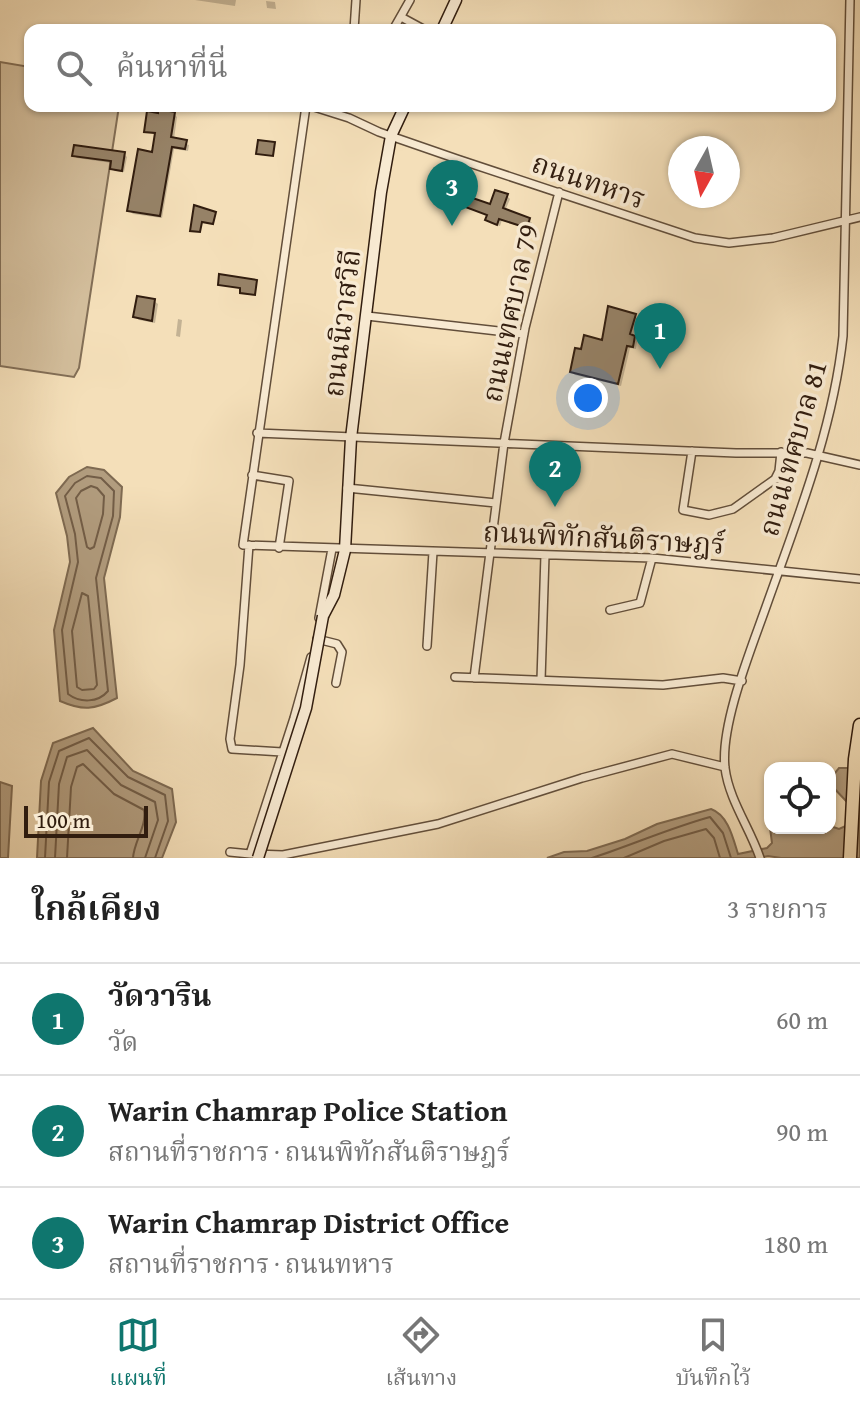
<!DOCTYPE html>
<html lang="th">
<head>
<meta charset="utf-8">
<style>
	:root { --surface:#fff; --page:#f6f6f6; --text:#222; --muted:#767676; --line:#e0e0e0; --accent:#0f766e }
	body { margin:0; font-family:"Gentium Book Plus","Noto Serif Thai",serif; background:var(--page); color:var(--text) }
	.controls { position:absolute; right:24px; bottom:24px; display:grid; overflow:hidden; border-radius:16px; box-shadow:0 2px 6px #0004 }
	.controls button { width:72px; height:72px; display:grid; place-items:center; padding:0; border:0; border-bottom:2px solid var(--line); background:var(--surface); color:var(--text); font:40px sans-serif }
	.compass { position:absolute; left:668px; top:136px; width:72px; height:72px; border-radius:50%; background:var(--surface); box-shadow:0 2px 6px #0004; rotate:188deg }
	.scale { position:absolute; left:24px; bottom:20px; width:124px; box-sizing:border-box; padding-left:8px; border:4px solid #311d0f; border-top:0; font-size:22px; line-height:28px; white-space:nowrap; color:#311d0f; -webkit-text-stroke:6px #f8ead2; paint-order:stroke }
	.you { position:absolute; left:588px; top:398px; width:28px; height:28px; margin:-20px; border:6px solid #fff; border-radius:50%; background:#1a73e8; box-shadow:0 0 0 12px #1a73e833 }
	.badge { display:grid; place-items:center; width:52px; height:52px; border-radius:50%; background:var(--accent); color:#fff; font-size:26px; font-weight:700 }
	.pin { position:absolute; translate:-50% -66px; filter:drop-shadow(0 2px 4px #0008) }
	.pin::after { content:''; position:absolute; top:42px; width:28px; height:24px; background:inherit; clip-path:polygon(0 0,100% 0,50% 100%) }
	.list { margin:0; padding:0; list-style:none }
	h2 { display:flex; justify-content:space-between; align-items:center; height:104px; margin:0; padding:0 32px; font-size:34px }
	h2 small { font-size:26px; font-weight:400; color:var(--muted) }
	.list li { display:grid; grid-template-columns:52px 1fr auto; gap:24px; align-items:center; box-sizing:border-box; height:112px; padding:0 32px; border-top:2px solid var(--line) }
	.list b { display:block; font-size:30px; white-space:nowrap }
	.list p { margin:0; font-size:26px; white-space:nowrap; color:var(--muted) }
	.list em { font-size:26px; font-style:normal; color:var(--muted) }
	.icon { flex:none; width:44px; height:44px; fill:none; stroke:currentColor; stroke-width:2; stroke-linecap:round; stroke-linejoin:round }
	.map { position:relative; flex:none; width:860px; height:858px; overflow:hidden }
	.search { position:absolute; background:var(--surface); box-shadow:0 2px 6px #0004; left:24px; right:24px; top:24px; height:88px; display:flex; align-items:center; gap:20px; box-sizing:border-box; padding:0 28px; border-radius:16px; color:var(--muted); font-size:30px }
	.sheet { height:440px; background:var(--surface) }
	nav { display:flex; justify-content:space-around; align-items:center; box-sizing:border-box; height:112px; border-top:2px solid var(--line); background:var(--surface); font-size:22px; color:var(--muted) }
	nav a { display:grid; justify-items:center; gap:4px }
	nav .on { color:var(--accent) }
	.map>svg:first-child { display:block }
	.green { fill:#d3be9c; stroke:#826e56; stroke-width:2 }
	.water { fill:#b29d7f; stroke:#7e6a52; stroke-width:2 }
	.shadow { fill:#0003 }
	.lines { fill:none; stroke-linecap:round; stroke-linejoin:round }
	.shore { stroke:#725d47; stroke-width:2 }
	.building { fill:#968267; stroke:#311d0f; stroke-width:2 }
	.street-casing { stroke:#624e3a; stroke-width:10 }
	.secondary-casing { stroke:#311d0f; stroke-width:13 }
	.primary-casing { stroke:#311d0f; stroke-width:15 }
	.street { stroke:#f8ead2; stroke-width:7 }
	.secondary { stroke:#f8ead2; stroke-width:10 }
	.primary { stroke:#f4dfb9; stroke-width:12 }
	.secondary-bridge-casing { stroke:#311d0f; stroke-width:13; stroke-linecap:butt }
	.secondary-bridge { stroke:#f8ead2; stroke-width:10 }
	.labels { text-anchor:middle; dominant-baseline:central; stroke-width:7; stroke-linejoin:round; paint-order:stroke }
	.street-label { font-size:28px; fill:#311d0f; stroke:#f8ead2 }
</style>
</head>
<body>
<div class="map">
<svg width="860" height="858" viewBox="0 0 860 858">
	<rect width="100%" height="100%" fill="#f4dfb9"/>
	<filter id="stains"><feTurbulence type="fractalNoise" baseFrequency=".0025" numOctaves="4"/><feColorMatrix values="0 0 0 0 .2 0 0 0 0 .09 0 0 0 0 .02 0 0 0 .5 -.17"/></filter>
	<radialGradient id="worn" r=".72"><stop offset=".6" stop-color="#630" stop-opacity="0"/><stop offset="1" stop-color="#630" stop-opacity=".3"/></radialGradient>
	<path class="green" d="M0,62L30,67V106H119L79,368L74,377L0,366Z"/>
	<path class="water" d="M87,467L104,470L122,487L120,517L104,578L117,698C94,710 83,711 60,701L54,630L70,562L67,536L56,493L69,477Z
		M93,728L133,771L172,789L176,822L162,858H37L41,781L53,743Z
		M839,768H860V858H781L768,856L759,858H547L564,852L587,851L625,839L657,824L711,809C728,815 733,838 738,854L767,848L772,843L770,828H830V826L839,829L848,825V803L830,784V779Z
		M0,782L12,786L8,858H0Z"/>
	<path class="shadow" d="M195,0H236L235,6Z
		M266,1L275,2L276,9L267,8Z
		M174,114L177,117L174,139L189,145L188,151L174,149L162,218L133,214L130,211L154,154L156,135L146,131Z
		M124,154L127,157L124,172L114,171L112,163L77,158L74,155Z
		M507,196L510,199L505,211L529,220L532,223L529,230L502,220L500,226L490,223L487,220L489,216L462,205L492,207Z
		M256,282V296L244,294L242,289L220,284Z
		M154,301L158,304L155,323L139,320L135,317Z
		M635,316L638,319L633,336L637,341L636,349L630,348L621,386L575,375L572,372Z
		M178,319L182,320L180,337L176,336Z"/>
	<g class="lines">
		<path class="shore" d="M87,476L101,478L114,491L113,516L96,578L108,691C98,703 80,703 68,694L62,630L78,562L75,534L65,496L75,483Z
			M91,486L97,488L104,496L103,514L94,547L90,549L87,547L76,498L81,491Z
			M82,593L88,596L97,685L94,689L82,690L77,687L72,631Z
			M45,858L49,782L59,751L89,738L128,777L165,795L168,821L155,858
			M55,858L59,784L67,757L87,750L121,785L155,802L158,820L145,858
			M67,858L71,787L77,767L83,764L114,794L144,810C147,826 134,841 133,858
			M592,858C632,845 670,828 710,817L723,833L731,858
			M624,858L664,841L706,829L714,838L720,858"/>
	</g>
	<path class="building" d="M158,109L175,112L171,137L187,140L185,149L172,147L160,216L127,211L138,149L152,152L155,133L144,132L147,111L158,113Z
		M258,140L275,142L273,156L256,154Z
		M74,145L125,152L122,171L110,169L111,161L72,156Z
		M495,190L508,194L503,208L530,218L527,228L499,219L497,225L485,220L487,215L460,205L464,195L490,204Z
		M194,205L216,212L213,224L202,222L200,232L190,231Z
		M219,274L257,280L255,295L240,293V288L218,285Z
		M137,296L155,299L152,321L133,317Z
		M608,306L636,314L630,334L635,336L633,347L627,346L618,384L570,372L575,348L581,349L584,335L602,340Z"/>
	<g class="lines">
		<g class="street-casing">
			<path id="street" d="M401,17L425,30
				M354,30L356,0
				M393,30L410,0
				M306,106L243,545L652,558L860,579
				M311,106L349,118L379,132L457,159L695,238L729,243L773,238L860,217
				M367,316L524,334
				M257,433L736,453H807L860,465
				M692,451L683,510L709,515L733,509L775,479L779,471L781,452
				M252,475L289,481L279,548
				M347,488L496,503
				M249,545L240,665L230,739L232,749L282,752
				M610,610L640,603L652,558
				M319,618L332,549
				M317,639L337,644L342,652L336,683
				M427,646L433,552
				M455,677L663,685L723,678L742,681
				M474,678L504,443L525,328L559,192
				M541,680L545,555
				M230,852L250,854L294,718L311,657
				M250,854L283,855L438,824L582,778L672,754L725,767
				M760,858C750,828 729,800 725,768C720,724 752,647 767,604C798,517 833,429 843,336L850,0"/>
		</g>
		<g class="secondary-casing">
			<path id="secondary" d="M442,30L456,0
				M323,616L334,595L345,550L351,438L381,192L391,136L405,106"/>
		</g>
		<g class="primary-casing">
			<path id="primary" d="M850,858L855,759L860,725"/>
		</g>
		<use href="#street" class="street"/>
		<use href="#secondary" class="secondary"/>
		<use href="#primary" class="primary"/>
		<g class="secondary-bridge-casing">
			<path id="secondary-bridge" d="M258,858L306,708L323,616"/>
		</g>
		<use href="#secondary-bridge" class="secondary-bridge"/>
	</g>
	<g class="labels">
		<g class="street-label">
			<text transform="translate(589 180) rotate(19)">ถนนทหาร</text>
			<text transform="translate(509 313) rotate(-78)">ถนนเทศบาล 79</text>
			<text transform="translate(341 323) rotate(-83)">ถนนนิวาสวิถี</text>
			<text transform="translate(792 448) rotate(-74)">ถนนเทศบาล 81</text>
			<text transform="translate(604 537) rotate(3)">ถนนพิทักสันติราษฎร์</text>
		</g>
	</g>
	<rect width="100%" height="100%" filter="url(#stains)"/>
	<rect width="100%" height="100%" fill="url(#worn)"/>
</svg>
<div class="controls">
<button><svg class="icon" aria-label="locate" viewBox="0 0 24 24"><circle cx="12" cy="12" r="6"/><path d="M12 2v4M12 18v4M2 12h4M18 12h4"/></svg></button>
</div>
<svg class="compass" viewBox="-18 -18 36 36"><path d="M0-13l5 13h-10z" fill="#e53935"/><path d="M0 13l5-13h-10z" fill="#767676"/></svg>
<div class="scale">100 m</div>
<div class="you"></div>
<div class="pin badge" style="left:660px;top:369px">1</div>
<div class="pin badge" style="left:555px;top:507px">2</div>
<div class="pin badge" style="left:452px;top:226px">3</div>
<div class="search"><svg class="icon" aria-label="search" viewBox="0 0 24 24"><circle cx="10" cy="10" r="6"/><path d="M15 15l6 6"/></svg>ค้นหาที่นี่</div>
</div>
<section class="sheet">
<h2>ใกล้เคียง<small>3 รายการ</small></h2>
<ul class="list">
<li><span class="badge">1</span><div><b>วัดวาริน</b><p>วัด</p></div><em>60 m</em></li>
<li><span class="badge">2</span><div><b>Warin Chamrap Police Station</b><p>สถานที่ราชการ · ถนนพิทักสันติราษฎร์</p></div><em>90 m</em></li>
<li><span class="badge">3</span><div><b>Warin Chamrap District Office</b><p>สถานที่ราชการ · ถนนทหาร</p></div><em>180 m</em></li>
</ul>
</section>
<nav>
<a class="on"><svg class="icon" aria-label="map" viewBox="0 0 24 24"><path d="M3 6l6-2 6 2 6-2v14l-6 2-6-2-6 2zM9 4v14M15 6v14"/></svg>แผนที่</a>
<a><svg class="icon" aria-label="directions" viewBox="0 0 24 24"><path d="M12 3l9 9-9 9-9-9zM9 14v-3h6M13 9l2 2-2 2"/></svg>เส้นทาง</a>
<a><svg class="icon" aria-label="saved" viewBox="0 0 24 24"><path d="M7 4h10v16l-5-4-5 4z"/></svg>บันทึกไว้</a>
</nav>
</body>
</html>
